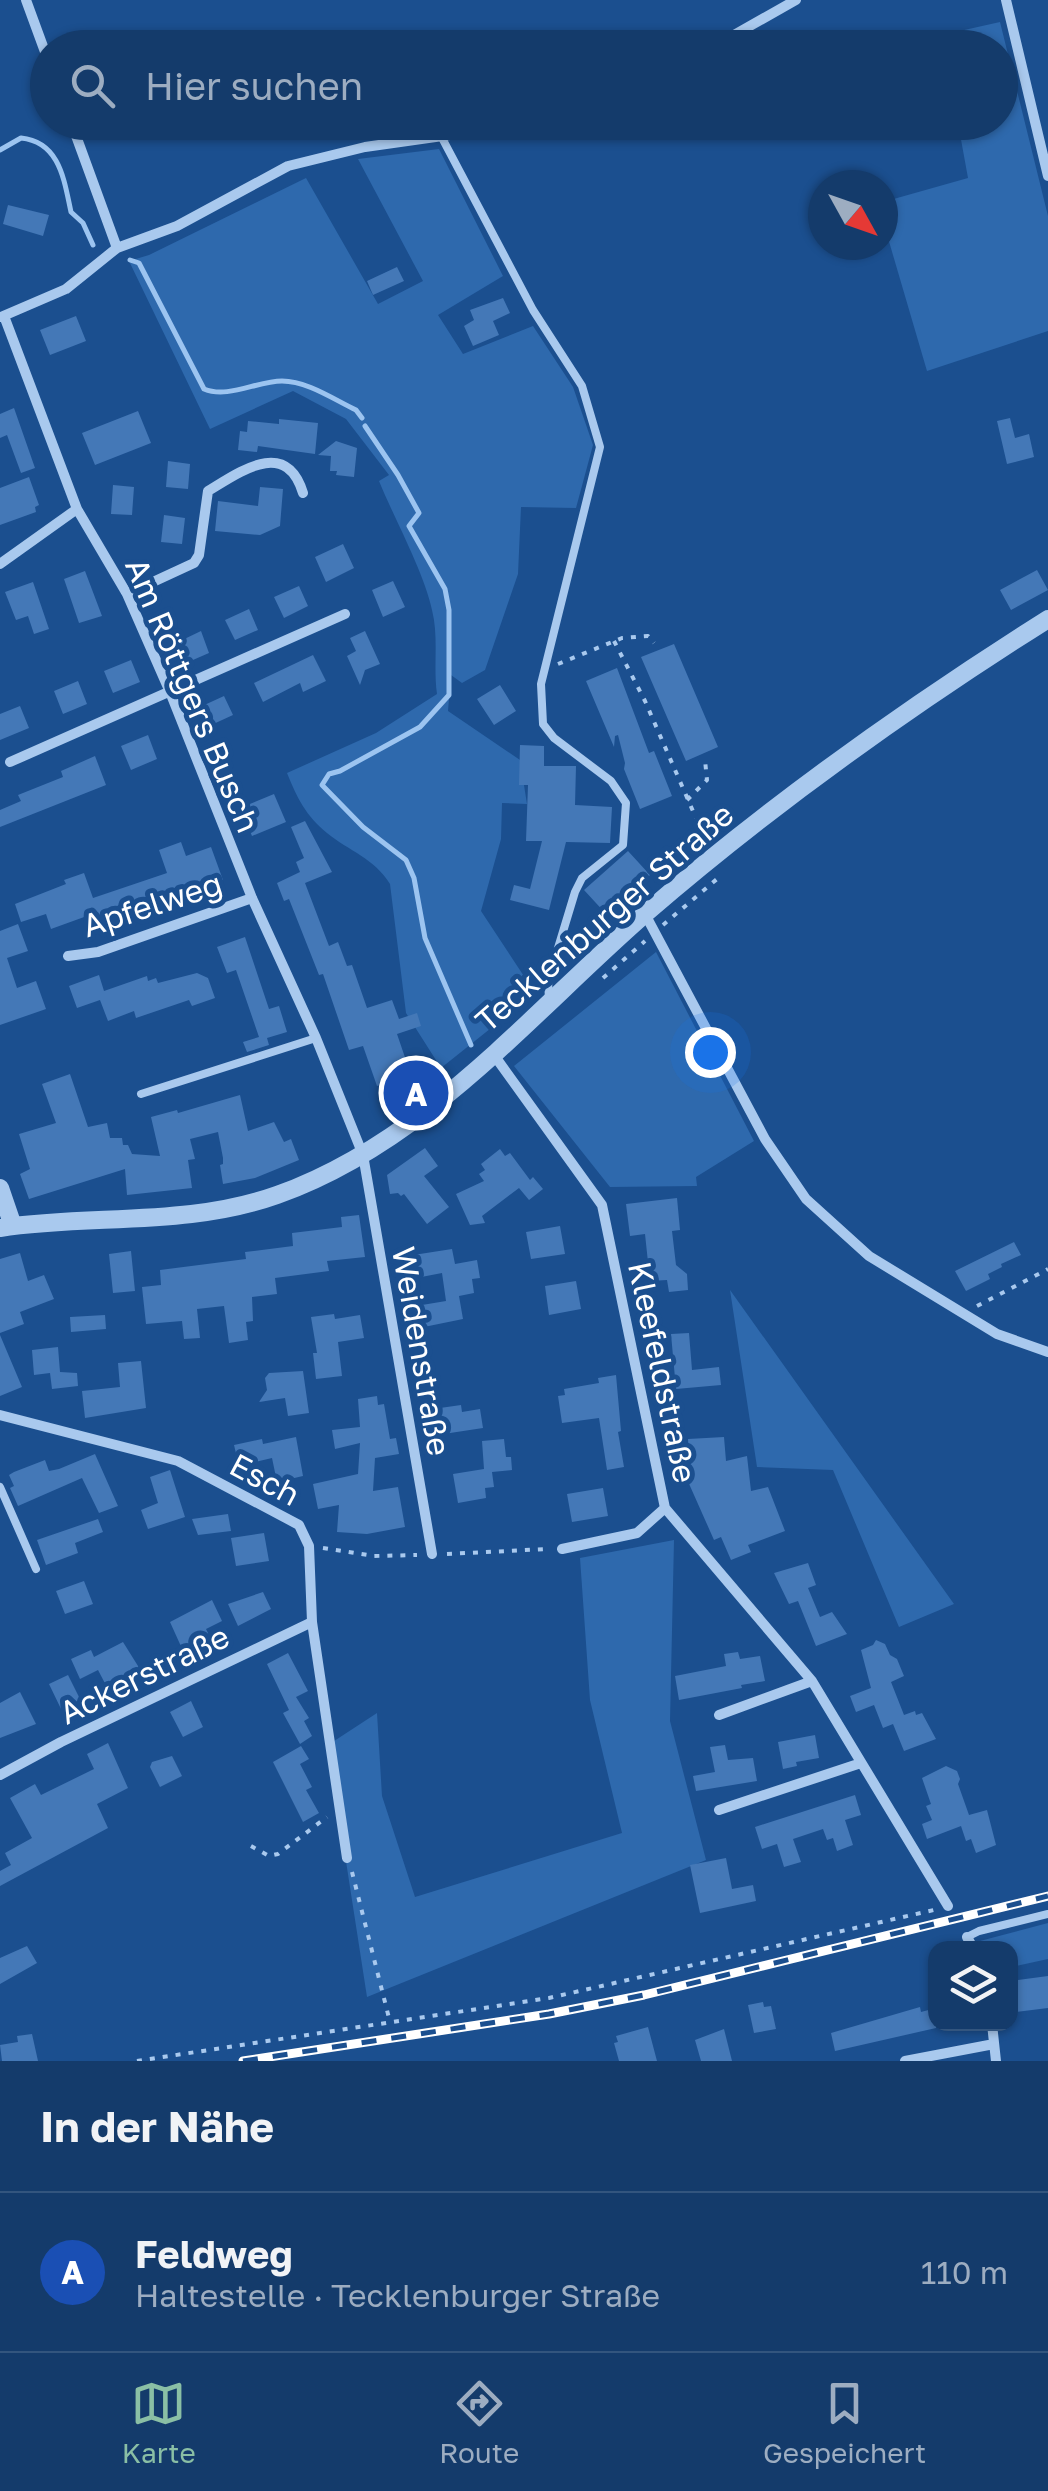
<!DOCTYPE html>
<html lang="de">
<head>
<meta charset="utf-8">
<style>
	:root { --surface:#143b6b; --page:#1d4271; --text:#f1f3f6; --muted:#9dadc1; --line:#33557e; --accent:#8abfa5 }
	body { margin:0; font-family:"Golos Text",sans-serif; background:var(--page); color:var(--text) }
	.controls { position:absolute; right:30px; bottom:30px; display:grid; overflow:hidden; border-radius:20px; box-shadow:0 2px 8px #0004 }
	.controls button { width:90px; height:90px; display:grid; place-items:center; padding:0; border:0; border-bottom:2px solid var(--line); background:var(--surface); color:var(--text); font:50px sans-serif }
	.compass { position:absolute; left:808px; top:170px; width:90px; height:90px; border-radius:50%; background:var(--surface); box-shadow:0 2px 8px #0004; rotate:130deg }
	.you { position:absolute; left:710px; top:1052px; width:35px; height:35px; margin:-25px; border:8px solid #fff; border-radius:50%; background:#1a73e8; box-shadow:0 0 0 15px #1a73e833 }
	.badge { display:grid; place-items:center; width:65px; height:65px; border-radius:50%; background:var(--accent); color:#fff; font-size:32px; font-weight:700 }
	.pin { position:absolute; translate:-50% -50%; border:5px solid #fff; box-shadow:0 2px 10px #0006 }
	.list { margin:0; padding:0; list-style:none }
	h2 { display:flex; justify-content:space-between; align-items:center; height:130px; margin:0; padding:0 40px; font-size:42px }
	h2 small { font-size:32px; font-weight:400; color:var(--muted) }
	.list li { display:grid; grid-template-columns:65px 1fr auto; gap:30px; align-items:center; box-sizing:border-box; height:160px; padding:0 40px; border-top:2px solid var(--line) }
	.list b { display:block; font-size:38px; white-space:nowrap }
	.list p { margin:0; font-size:32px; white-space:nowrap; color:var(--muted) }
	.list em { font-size:32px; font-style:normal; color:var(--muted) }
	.icon { flex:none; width:55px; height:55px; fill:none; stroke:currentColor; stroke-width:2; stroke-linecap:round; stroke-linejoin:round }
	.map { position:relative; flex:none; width:1048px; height:2061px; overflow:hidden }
	.search { position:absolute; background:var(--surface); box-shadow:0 2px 8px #0004; left:30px; right:30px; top:30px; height:110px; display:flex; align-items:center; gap:25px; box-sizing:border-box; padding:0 35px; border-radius:55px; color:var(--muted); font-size:38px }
	.sheet { height:290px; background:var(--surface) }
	nav { display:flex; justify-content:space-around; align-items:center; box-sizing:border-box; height:140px; border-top:2px solid var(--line); background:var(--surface); font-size:28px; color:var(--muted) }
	nav a { display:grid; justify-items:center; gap:5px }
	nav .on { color:var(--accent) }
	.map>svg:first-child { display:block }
	.green { fill:#2e69ad }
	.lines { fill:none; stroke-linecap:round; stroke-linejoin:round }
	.stream { stroke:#9cc4f0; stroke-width:5 }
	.building { fill:#4478b7 }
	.path { stroke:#a9c9ee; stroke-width:4; stroke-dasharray:5 8; stroke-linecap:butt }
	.service { stroke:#a9c9ee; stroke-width:8 }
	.minor { stroke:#a9c9ee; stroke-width:10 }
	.tertiary { stroke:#a9c9ee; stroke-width:18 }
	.rail-casing { stroke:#fff; stroke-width:9 }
	.rail { stroke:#1b4f8f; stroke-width:5; stroke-dasharray:15; stroke-linecap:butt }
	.labels { text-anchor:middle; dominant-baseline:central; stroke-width:10; stroke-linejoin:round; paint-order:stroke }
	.street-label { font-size:32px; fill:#fff; stroke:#1b4f8f }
</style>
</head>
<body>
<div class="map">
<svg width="1048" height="2061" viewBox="0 0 1048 2061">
	<rect width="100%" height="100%" fill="#1b4f8f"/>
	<path class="green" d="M1000,22L1048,216V331L927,371L883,221V202L968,178L958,123L1000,122V48L944,47L942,35Z
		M439,149L503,276L438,315L463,354L533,326L573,387L593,445L576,508L521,507L518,574L485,670L462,683L451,675L448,711L520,760L527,804L502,803L501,839L481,911L535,993L441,1068L406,1013L390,884C374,858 349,851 327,833C306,816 297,798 287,773L376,733L437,694C433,666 439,638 432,610C424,572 394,518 379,481L389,475L346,419L293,391L210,429L129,261L149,255L306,178L378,304L423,281L358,159Z
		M656,952L754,1141L696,1177L697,1186L610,1187L514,1066Z
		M730,1290L954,1604L899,1627L833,1470L757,1467Z
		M674,1540L670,1721L706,1860L367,1997L328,1745L377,1713L382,1796L415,1897L622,1833L590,1700L580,1558Z
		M1048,1923V1959L1011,1967L1010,1948H983L980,1941Z"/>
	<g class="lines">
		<path class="stream" d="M0,150L21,138C60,142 64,180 71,212L83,223L93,245
			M130,260L139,263L204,389C228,399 257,381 282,381C307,381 333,399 356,410L362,418
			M365,426L398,475L419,513L409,526L445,589L449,610V695L420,727L340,771L329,774L322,785L363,827L406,860L414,878L425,938L471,1045"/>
	</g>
	<path class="building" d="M8,205L49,215L43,236L3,224Z
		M397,267L404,281L373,295L367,281Z
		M503,298L510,313L493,321L499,335L473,346L464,326L474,320L470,310Z
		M76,316L86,341L50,355L40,330Z
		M14,408L35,468L21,473L7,435L0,438V414Z
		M138,411L151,443L95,465L82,433Z
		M1010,418L1015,438L1029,434L1034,457L1007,464L997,421Z
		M279,419L318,423L315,454L258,446L257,452L238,450L240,431L247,432L248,421L279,424Z
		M336,441L357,448L354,477L336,475L337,471H330L331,456L318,455Z
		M168,461L190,464L188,489L166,487Z
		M29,477L39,505L35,507L36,512L0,525V488Z
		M113,485L134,487L132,515L111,514Z
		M260,487L283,489L280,526L260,535L215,531L218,501L258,506Z
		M164,515L185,518L182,544L161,542Z
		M343,544L354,568L326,582L315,557Z
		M1037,570L1048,590L1011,610L1000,590Z
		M85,571L102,616L79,623L64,579Z
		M393,581L405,607L383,617L372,590Z
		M33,582L49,629L34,634L28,616L16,620L5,592Z
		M299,586L308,606L284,618L274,597Z
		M249,609L258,630L235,640L225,620Z
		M201,631L209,653L186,663L176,643Z
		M365,631L380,664L365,670L360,685L347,656L356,651L350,638Z
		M674,644L718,747L686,761L641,657Z
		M313,655L326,681L303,692L300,683L263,702L254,683Z
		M131,660L140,682L113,693L104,671Z
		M617,668L649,753L654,751L672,796L640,809L624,769L625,763L618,735L615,736L614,747L586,681Z
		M78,681L87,704L63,714L54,691Z
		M500,685L516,711L494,725L477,699Z
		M224,696L233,715L209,726L200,707Z
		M20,706L29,728L0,740V714Z
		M148,735L157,759L131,770L121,746Z
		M520,745L544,746V766H576L575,805L612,807L610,843L566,842L549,910L510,900L514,885L530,889L542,841H526L528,785H519Z
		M95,756L106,785L0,827V810L21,801L18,795L63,777L61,771Z
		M274,794L286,822L252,836L240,808Z
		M305,821L332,872L305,883L329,946L338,942L347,966L352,965L367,1008L392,1000L399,1019L417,1013L421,1026L397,1034L411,1075L377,1086L363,1046L349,1050L323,974L319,975L289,899L284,901L277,883L300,872L296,862L304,858L291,827Z
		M181,842L186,856L211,847L223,880L102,924L98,912L51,929L46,914L21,922L15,904L66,884L64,880L84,873L93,898L167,873L159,850Z
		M628,851L650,875L607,915L584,890Z
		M18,924L28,951L7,958L17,988L36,981L46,1009L0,1025V931Z
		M245,937L269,1009L279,1006L287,1032L267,1038L269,1045L247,1052L243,1042L259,1037L236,970L227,973L217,947Z
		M197,973L208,978L215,998L192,1006L189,1000L136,1018L134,1011L108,1021L100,1000L77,1008L69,986L99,975L104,991L147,976L148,981L156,978L158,983Z
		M70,1074L88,1127L107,1123L110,1138H122L123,1145H128L132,1154L160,1156L151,1117L177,1110L178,1113L240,1095L248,1131L274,1122L284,1142L291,1139L299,1160L255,1178L223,1184L220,1165L223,1164V1158L218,1132L190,1139L195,1159L188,1160L192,1188L127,1195L125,1169L29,1199L20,1174L30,1169L19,1134L56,1123L42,1084Z
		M425,1148L438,1166L424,1176L449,1207L427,1224L404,1194L401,1196L398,1193L390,1194L387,1175Z
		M500,1149L505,1156L510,1153L530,1180L533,1177L543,1189L529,1200L519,1188L482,1216L485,1223L470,1225L456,1194L484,1181L479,1174L485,1170L481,1164Z
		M677,1198L680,1230L672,1231L676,1265L687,1274L688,1290L669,1292L667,1280L650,1281L645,1234L630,1236L626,1204Z
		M359,1215L365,1257L327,1261L329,1271L275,1278L277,1294L252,1297L253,1321L246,1322L248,1340L229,1343L224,1306L197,1309L200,1338L184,1339L182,1321L146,1324L142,1287L161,1285L160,1270L246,1259L245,1252L293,1246L292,1233L342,1227L341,1217Z
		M560,1226L565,1254L531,1259L526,1232Z
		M1014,1242L1021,1255L1001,1264L1002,1267L988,1274L990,1279L966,1291L955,1271Z
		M452,1249L455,1264L477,1260L480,1278L472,1279L474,1293L459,1296L463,1319L419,1328L416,1306L446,1301L442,1273L411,1279L407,1256Z
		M131,1251L135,1291L113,1293L109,1254Z
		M20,1253L28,1281L44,1275L54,1299L20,1312L24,1324L0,1333V1259Z
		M576,1281L581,1309L549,1315L545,1286Z
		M334,1314L335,1319L360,1315L364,1338L338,1342L342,1376L316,1379L313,1353H317L311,1317Z
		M105,1315L106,1329L71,1332L70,1317Z
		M689,1333L692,1370L719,1367L721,1385L676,1389L671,1334Z
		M0,1335L22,1387L0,1396Z
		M58,1347L60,1372L77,1373L78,1386L52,1389L50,1373L34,1375L32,1350Z
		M141,1361L146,1408L85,1418L82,1391L120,1387L118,1363Z
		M303,1371L309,1413L288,1416L285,1398L259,1402L267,1390L265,1378L269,1373Z
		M616,1375L621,1431L618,1432L624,1467L607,1470L599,1418L562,1423L558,1396L565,1395L564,1389L599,1383L598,1378Z
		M377,1396L378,1405L384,1404L390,1439L396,1438L399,1454L375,1458L373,1491L398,1487L405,1527L367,1534L337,1532L339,1505L318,1509L313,1484L358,1474L360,1443L335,1449L332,1430L360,1427L358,1399Z
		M461,1405L462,1412L480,1409L483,1428L437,1435L433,1409Z
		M296,1437L303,1476L277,1482L272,1458L239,1466L234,1445L262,1439L263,1444Z
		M724,1437L726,1461L747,1456L751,1491L768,1487L785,1531L748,1545L751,1552L731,1560L721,1537L714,1540L686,1477H690L688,1439Z
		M504,1439L506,1457H511L512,1470L492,1472L494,1487L485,1488L486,1498L458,1503L453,1474L484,1469L482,1441Z
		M95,1454L118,1506L99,1513L82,1478L18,1506L10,1488L14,1486L9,1475L14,1472L45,1460L49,1471L59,1469Z
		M170,1470L185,1517L148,1529L141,1510L158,1503L150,1477Z
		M603,1488L608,1516L572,1522L567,1494Z
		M228,1514L231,1531L198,1535L192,1519Z
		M98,1519L103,1532L75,1543L78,1553L46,1565L37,1540Z
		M264,1533L269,1561L236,1566L231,1538Z
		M808,1563L816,1585L808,1588L820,1617L832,1612L847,1634L816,1646L798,1601L789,1604L774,1573Z
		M84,1581L93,1604L65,1614L56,1591Z
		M263,1592L271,1609L238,1626L228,1604Z
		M212,1600L222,1621L206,1629L211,1639L184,1653L170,1622Z
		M876,1640L885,1644L890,1655L897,1659L904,1676L891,1682L904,1715L915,1711L916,1715L922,1713L936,1739L904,1751L893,1724L883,1728L874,1705L856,1712L850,1696L871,1688L861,1650L873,1645Z
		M123,1642L143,1674L109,1691L98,1670L80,1679L71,1659L91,1650L94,1657Z
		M738,1652L740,1659L760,1656L765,1681L741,1685L742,1688L679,1700L675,1676L726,1666L724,1654Z
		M288,1653L308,1691L296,1697L309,1718L304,1721L312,1736L300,1744L283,1713L289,1710L267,1664Z
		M68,1675L81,1701L62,1711L49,1684Z
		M20,1692L36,1724L0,1738V1703Z
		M191,1701L203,1727L183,1737L170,1712Z
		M815,1735L819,1758L796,1762L797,1766L783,1769L778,1742Z
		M108,1743L128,1788L97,1804L108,1828L0,1886V1871L11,1865L5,1853L32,1838L10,1798L35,1784L41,1795L94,1769L87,1754Z
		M725,1745L728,1760L753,1758L757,1781L696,1791L693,1776L715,1772L710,1747Z
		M301,1746L309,1759L300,1764L312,1787L306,1790L319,1813L303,1822L273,1762Z
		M172,1756L182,1776L160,1787L150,1767L152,1762Z
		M946,1766L957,1771L960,1779L958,1784L969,1815L987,1810L996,1845L976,1853L971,1839L966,1841L961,1826L927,1839L922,1824L932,1820L926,1806L931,1804L922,1778Z
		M855,1795L861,1815L845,1820L853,1845L837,1851L833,1838L827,1840L823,1829L793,1839L801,1862L784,1867L777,1844L762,1849L755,1827Z
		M726,1858L732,1889L753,1885L756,1901L700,1913L690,1865Z
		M27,1946L37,1963L0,1984V1958Z
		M1048,1976V2008L1015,2012L1010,1981Z
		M763,2002L764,2007L771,2006L776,2029L754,2033L748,2005Z
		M920,2007L921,2012L936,2008V2028L835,2051L831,2033Z
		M648,2027L657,2061H619L614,2043L618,2042L616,2036Z
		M724,2029L732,2061H701L695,2040Z
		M32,2034L38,2061H2L0,2045L18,2042L17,2036Z"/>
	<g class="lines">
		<path class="path" d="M614,641L645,701L706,841
			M558,664L622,638L648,636L654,643
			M687,800L707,780L705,760
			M663,925L717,879
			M603,978L645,941
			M977,1306L1048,1269
			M323,1548L374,1556L417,1555
			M447,1554L547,1549
			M251,1846L269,1856L278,1854L327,1817
			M352,1872L390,2022
			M137,2061L549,1998L938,1909"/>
		<path class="service" d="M441,136L533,310L582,386L600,447L541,684L543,724L554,738L611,781L626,803L623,845L582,878L575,892L548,981L549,999
			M141,1094L316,1038
			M0,1487L36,1569
			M967,1937L979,1931L1048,1914"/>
		<path class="minor" d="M26,0L48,60
			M1006,0L1048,176
			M711,48L796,0
			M71,122L117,248
			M4,316L77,509L127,594L170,692L252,898L316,1038L363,1155L432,1554
			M1,317L66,289L117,248L177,226L288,166L365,147L499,128L514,122
			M0,564L77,509
			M127,594L194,563L199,555L208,491C241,471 286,438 303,493
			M10,762L345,614
			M645,914L765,1139L806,1199L869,1256L997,1334L1048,1352
			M68,956L98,952L252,898
			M494,1055L602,1205L665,1508L812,1681L948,1906
			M0,1415L178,1461L299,1525L309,1546L312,1622L347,1858
			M562,1549L637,1533L665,1508
			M719,1715L812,1681
			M0,1775L61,1742L312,1622
			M719,1810L861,1763
			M967,1937L973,1948
			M992,2024L996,2061
			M905,2061L994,2044"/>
		<path class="tertiary" d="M0,1188L13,1226
			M0,1228C92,1214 187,1227 277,1195C426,1142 530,1014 646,913C772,804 907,708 1048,619"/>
		<g class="rail-casing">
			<path id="rail" d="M243,2061L549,2014L644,1995L1048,1896"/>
		</g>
		<use href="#rail" class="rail"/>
	</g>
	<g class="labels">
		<g class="street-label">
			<text transform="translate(193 695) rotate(67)">Am Röttgers Busch</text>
			<text transform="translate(152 904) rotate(-18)">Apfelweg</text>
			<text transform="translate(604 917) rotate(-41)">Tecklenburger Straße</text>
			<text transform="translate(422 1351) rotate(80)">Weidenstraße</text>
			<text transform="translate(663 1372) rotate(78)">Kleefeldstraße</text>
			<text transform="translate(265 1479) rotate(28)">Esch</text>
			<text transform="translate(144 1674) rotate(-26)">Ackerstraße</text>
		</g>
	</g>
</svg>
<div class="controls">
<button><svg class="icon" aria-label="layers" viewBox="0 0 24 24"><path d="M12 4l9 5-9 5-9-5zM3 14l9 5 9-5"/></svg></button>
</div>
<svg class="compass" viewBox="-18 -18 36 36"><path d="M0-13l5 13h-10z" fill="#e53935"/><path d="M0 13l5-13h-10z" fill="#9dadc1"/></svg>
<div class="you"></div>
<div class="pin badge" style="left:416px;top:1093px;background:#1a4fb4">A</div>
<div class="search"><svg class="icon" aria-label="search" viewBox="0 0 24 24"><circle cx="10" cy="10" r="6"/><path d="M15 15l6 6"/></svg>Hier suchen</div>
</div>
<section class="sheet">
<h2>In der Nähe<small></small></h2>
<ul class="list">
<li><span class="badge" style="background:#1a4fb4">A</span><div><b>Feldweg</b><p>Haltestelle · Tecklenburger Straße</p></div><em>110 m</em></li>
</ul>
</section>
<nav>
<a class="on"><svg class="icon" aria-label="map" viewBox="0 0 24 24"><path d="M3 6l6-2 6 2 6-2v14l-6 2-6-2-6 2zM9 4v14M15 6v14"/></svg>Karte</a>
<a><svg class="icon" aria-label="directions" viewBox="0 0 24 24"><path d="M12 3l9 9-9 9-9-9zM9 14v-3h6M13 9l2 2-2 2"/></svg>Route</a>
<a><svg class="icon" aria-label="saved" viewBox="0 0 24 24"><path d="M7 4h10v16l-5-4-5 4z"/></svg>Gespeichert</a>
</nav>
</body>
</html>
